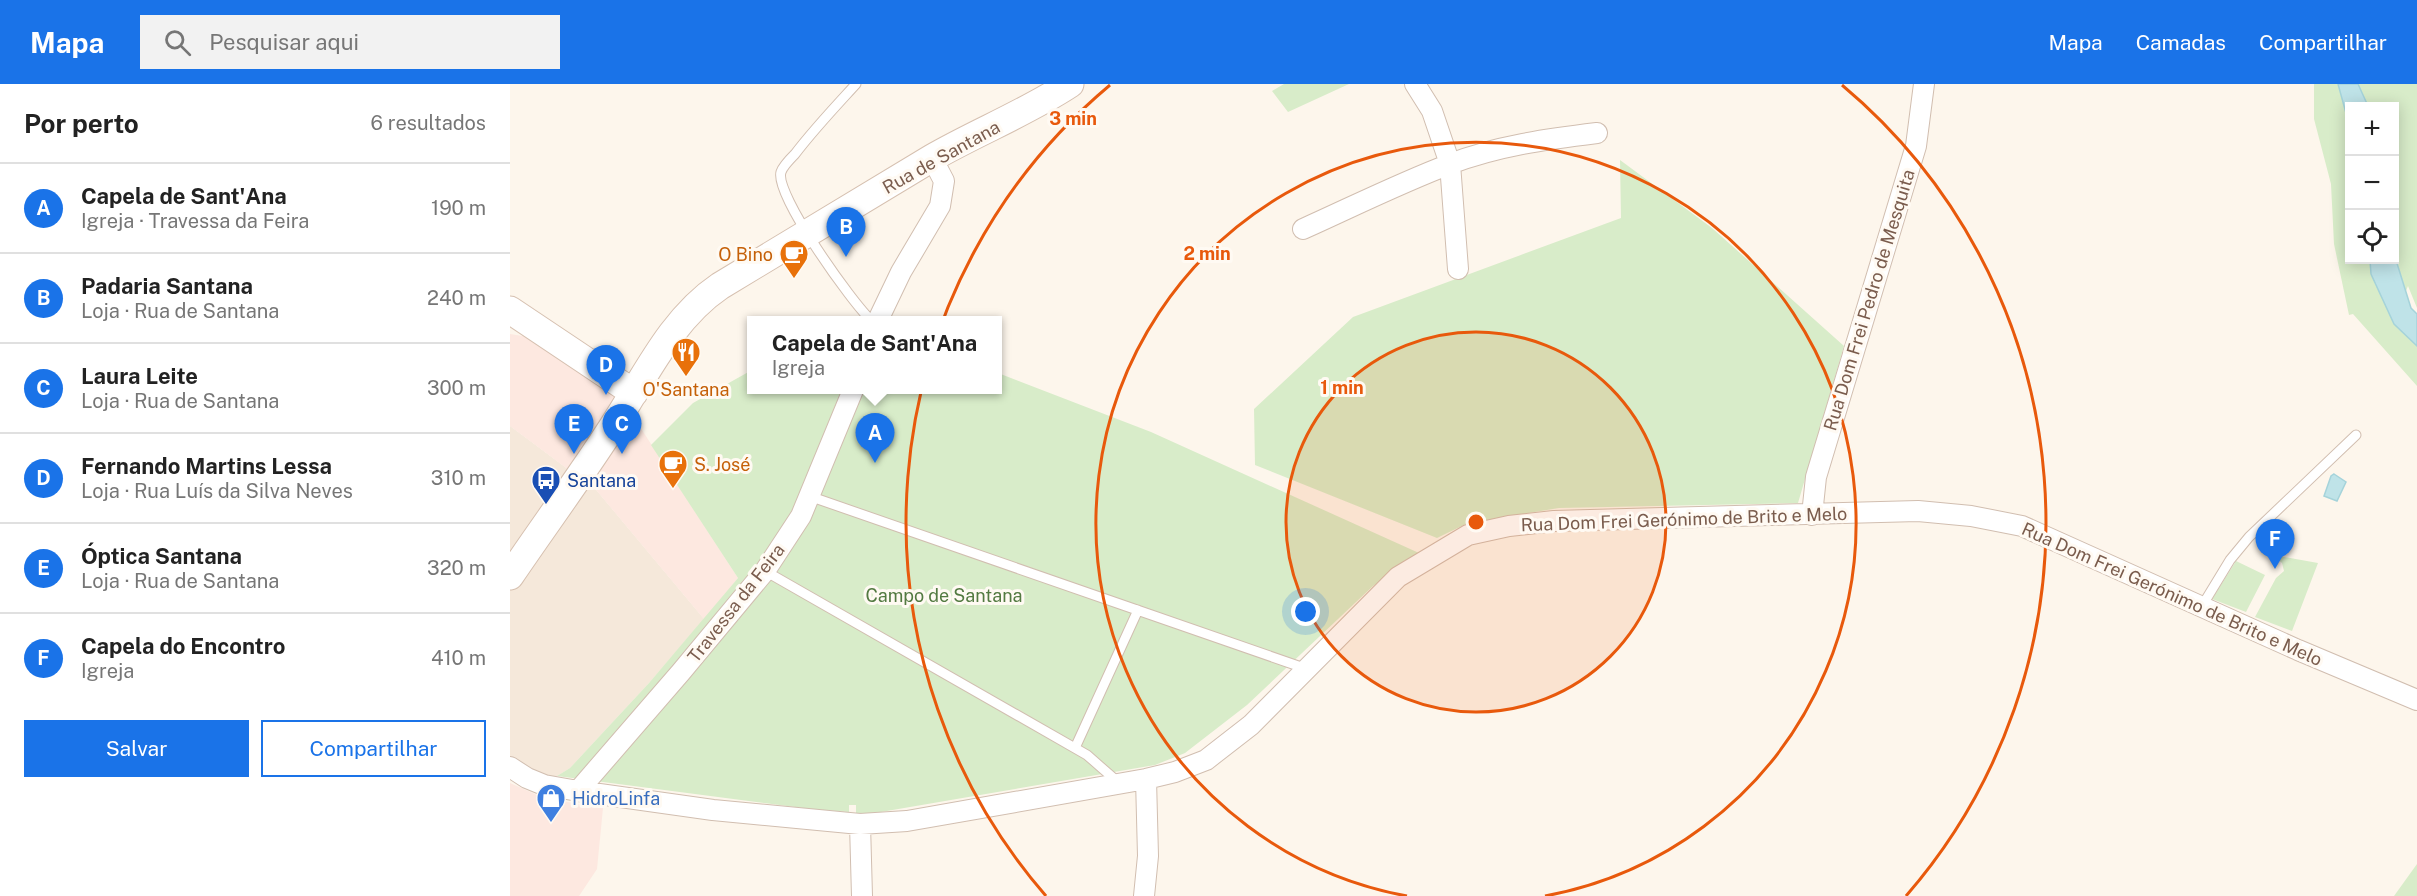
<!DOCTYPE html>
<html lang="pt">
<head>
<meta charset="utf-8">
<style>
	:root { --surface:#fff; --page:#f2f2f2; --text:#222; --muted:#767676; --line:#e0e0e0; --accent:#1a73e8 }
	body { margin:0; font-family:"Public Sans",sans-serif; background:var(--page); color:var(--text) }
	.controls { position:absolute; right:18px; top:18px; display:grid; overflow:hidden; border-radius:0px; box-shadow:0 3px 15px #0003 }
	.controls button { width:54px; height:54px; display:grid; place-items:center; padding:0; border:0; border-bottom:2px solid var(--line); background:var(--surface); color:var(--text); font:30px sans-serif }
	.you { position:absolute; left:796px; top:528px; width:21px; height:21px; margin:-15px; border:4px solid #fff; border-radius:50%; background:#1a73e8; box-shadow:0 0 0 9px #1a73e833 }
	.badge { display:grid; place-items:center; width:39px; height:39px; border-radius:50%; background:var(--accent); color:#fff; font-size:20px; font-weight:700 }
	.pin { position:absolute; translate:-50% -50px; filter:drop-shadow(0 2px 3px #0008) }
	.pin::after { content:''; position:absolute; top:32px; width:21px; height:18px; background:inherit; clip-path:polygon(0 0,100% 0,50% 100%) }
	.popup { position:absolute; left:237px; top:232px; width:255px; height:78px; box-sizing:border-box; display:grid; place-content:center; border-radius:0px; background:var(--surface); filter:drop-shadow(0 2px 4px #0005); font-size:20px; white-space:nowrap; color:var(--muted) }
	.popup b { font-size:22px; color:var(--text) }
	.popup::after { content:''; position:absolute; left:50%; top:100%; margin-left:-12px; border:12px solid transparent; border-top-color:var(--surface) }
	.list { margin:0; padding:0; list-style:none }
	h2 { display:flex; justify-content:space-between; align-items:center; height:78px; margin:0; padding:0 24px; font-size:26px }
	h2 small { font-size:20px; font-weight:400; color:var(--muted) }
	.list li { display:grid; grid-template-columns:39px 1fr auto; gap:18px; align-items:center; box-sizing:border-box; height:90px; padding:0 24px; border-top:2px solid var(--line) }
	.list b { display:block; font-size:22px; white-space:nowrap }
	.list p { margin:0; font-size:20px; white-space:nowrap; color:var(--muted) }
	.list em { font-size:20px; font-style:normal; color:var(--muted) }
	.actions { display:flex; gap:12px; padding:18px 24px }
	.actions a { flex:1; padding:14px 0; border:2px solid var(--accent); border-radius:0px; text-align:center; font-size:21px; color:var(--accent) }
	.actions .main { background:var(--accent); color:#fff }
	.icon { flex:none; width:33px; height:33px; fill:none; stroke:currentColor; stroke-width:2; stroke-linecap:round; stroke-linejoin:round }
	.map { position:relative; flex:none; width:1907px; height:812px; overflow:hidden }
	header { display:flex; align-items:center; gap:36px; box-sizing:border-box; height:84px; padding:0 30px; background:var(--accent); color:#fff }
	header strong { font-size:28px }
	nav { display:flex; gap:33px; margin-inline-start:auto; font-size:21px }
	.search { width:420px; height:54px; background:var(--page); display:flex; align-items:center; gap:15px; box-sizing:border-box; padding:0 21px; border-radius:0px; color:var(--muted); font-size:22px }
	main { display:flex }
	aside { flex:1; background:var(--surface) }
	.map>svg:first-child { display:block }
	.residential { fill:#f5e8da }
	.commercial { fill:#fde8e0 }
	.green { fill:#d8ecc9; fill-rule:evenodd }
	.water { fill:#bfe3e8; stroke:#a5d3da; stroke-width:1.5 }
	.lines { fill:none; stroke-linecap:round; stroke-linejoin:round }
	.lane-casing { stroke:#d1beb0; stroke-width:11 }
	.street-casing { stroke:#d1beb0; stroke-width:22 }
	.secondary-casing { stroke:#d6c0b0; stroke-width:29 }
	.lane { stroke:#fff; stroke-width:9 }
	.street { stroke:#fff; stroke-width:20 }
	.secondary { stroke:#fff; stroke-width:27 }
	.ring { fill:none; stroke:#e8590c; stroke-width:3 }
	.labels { text-anchor:middle; dominant-baseline:central; stroke-width:6; stroke-linejoin:round; paint-order:stroke }
	.street-label { font-size:18px; fill:#7a5c4d; stroke:#fffaf3 }
	.food-label { font-size:18px; fill:#c56008; stroke:#fffaf3; text-anchor:end }
	.transit-label { font-size:18px; fill:#164399; stroke:#fffaf3; text-anchor:start }
	.park-label { font-size:18px; fill:#537a41; stroke:#fffaf3 }
	.shop-label { font-size:18px; fill:#366cbe; stroke:#fffaf3; text-anchor:start }
	.centre { fill:#e8590c; stroke:#fffaf3; stroke-width:3 }
	.ring-label { font-size:18px; text-anchor:middle; font-weight:bold; fill:#e8590c; stroke:#fffaf3; stroke-width:6; stroke-linejoin:round; paint-order:stroke }
</style>
</head>
<body>
<header>
<strong>Mapa</strong>
<div class="search"><svg class="icon" aria-label="search" viewBox="0 0 24 24"><circle cx="10" cy="10" r="6"/><path d="M15 15l6 6"/></svg>Pesquisar aqui</div>
<nav><a>Mapa</a><a>Camadas</a><a>Compartilhar</a></nav>
</header>
<main>
<aside>
<h2>Por perto<small>6 resultados</small></h2>
<ul class="list">
<li><span class="badge">A</span><div><b>Capela de Sant'Ana</b><p>Igreja · Travessa da Feira</p></div><em>190 m</em></li>
<li><span class="badge">B</span><div><b>Padaria Santana</b><p>Loja · Rua de Santana</p></div><em>240 m</em></li>
<li><span class="badge">C</span><div><b>Laura Leite</b><p>Loja · Rua de Santana</p></div><em>300 m</em></li>
<li><span class="badge">D</span><div><b>Fernando Martins Lessa</b><p>Loja · Rua Luís da Silva Neves</p></div><em>310 m</em></li>
<li><span class="badge">E</span><div><b>Óptica Santana</b><p>Loja · Rua de Santana</p></div><em>320 m</em></li>
<li><span class="badge">F</span><div><b>Capela do Encontro</b><p>Igreja</p></div><em>410 m</em></li>
</ul>
<div class="actions"><a class="main">Salvar</a><a>Compartilhar</a></div>
</aside>
<div class="map">
<svg width="1907" height="812" viewBox="0 0 1907 812">
	<rect width="100%" height="100%" fill="#fdf6ec"/>
	<path class="residential" d="M0,342L67,392L0,488Z
		M70,394L82,401L194,535L139,599L60,684L47,692L46,702L0,680V494Z"/>
	<path class="commercial" d="M0,250L25,254L122,309L67,392L0,342Z
		M117,323L228,494L194,535L82,401L70,394Z
		M0,699L34,714L93,724L87,785L69,812H0Z"/>
	<path class="green" d="M774,0H839L778,28L762,7Z
		M1804,0H1907V224L1898,202L1890,222L1907,232V302L1843,230L1839,231L1824,160L1821,100L1804,35ZM1840,22H1884V176H1840Z
		M1110,76L1202,144L1334,262L1288,419L1049,424L958,439L927,454L745,381L744,325L843,233L1111,134Z
		M242,286V306H488V289L641,348L909,469L863,502L737,621L675,669L645,681L365,729H346V721H339V728L301,725L47,692L60,684L139,599L228,494L141,361L183,319Z
		M1763,471L1808,479L1782,547L1745,533L1766,494L1774,487L1772,479Z
		M1726,477L1755,491L1736,528L1702,515Z
		M1907,780V812H1884Z"/>
	<path class="water" d="M1828,0H1848L1858,22H1840L1839,40Z
		M1885,173L1901,224L1907,230V262L1884,240L1861,190L1860,176H1884Z
		M1824,390L1836,398L1827,417L1814,412L1821,392Z"/>
	<g class="lines">
		<g class="lane-casing">
			<path id="lane" d="M346,0C325,23 304,45 285,70C280,75 273,82 271,88C264,110 343,220 361,236
				M299,412L797,585
				M255,487L577,671L609,699
				M1692,522L1720,476L1739,453L1846,351
				M565,664L628,526"/>
		</g>
		<g class="street-casing">
			<path id="street" d="M905,0L922,27L940,80L948,185
				M793,145C842,123 890,99 940,80C987,62 1037,55 1087,49
				M368,236L391,188L430,122L434,97L422,74
				M1302,431L1306,393L1406,62L1414,0
				M0,683L17,694L34,701L68,707L203,726L350,740L397,737L636,695L665,688L696,676L741,641L888,493L958,451L999,442L1044,437L1408,427L1461,432L1512,442L1788,566L1907,616
				M68,707L171,588L255,487L291,432L343,306
				M350,740L352,812
				M634,812L638,772L636,695"/>
		</g>
		<g class="secondary-casing">
			<path id="secondary" d="M0,226L124,309
				M0,492C34,442 70,393 103,342C135,293 161,235 210,202L422,74C467,48 516,29 560,0"/>
		</g>
		<use href="#lane" class="lane"/>
		<use href="#street" class="street"/>
		<use href="#secondary" class="secondary"/>
	</g>
	<circle cx="966" cy="438" r="190" fill="#e8590c" fill-opacity=".12"/>
	<g class="ring">
		<circle cx="966" cy="438" r="190"/>
		<path d="M897 812A380 380 0 1 1 1035 812"/>
		<path d="M536 812A570 570 0 0 1 600 1M1332 1A570 570 0 0 1 1396 812"/>
	</g>
	<defs>
		<g id="cafe-pin" transform="scale(1.5)"><path d="M0 17L-7.5 6A9.5 9.5 0 1 1 7.5 6Z" fill="#e8710a" stroke="#fffaf3"/><path d="M-5.5-4.5H6V0H3Q3 3.5 0 3.5H-2.5Q-5.5 3.5-5.5 0ZM3-3.2v2h1.7v-2ZM-6 4.5H4V6H-6Z" fill="#fff"/></g>
		<g id="restaurant-pin" transform="scale(1.5)"><path d="M0 17L-7.5 6A9.5 9.5 0 1 1 7.5 6Z" fill="#e8710a" stroke="#fffaf3"/><path d="M-5-6h1v4h1v-4h1v4h1v-4h1v5L-1.5 .5V6h-2V.5L-5-1ZM5-6V6H3V1.5H1.5Q1.5-4 5-6Z" fill="#fff"/></g>
		<g id="bus-pin" transform="scale(1.5)"><path d="M0 17L-7.5 6A9.5 9.5 0 1 1 7.5 6Z" fill="#1a4fb4" stroke="#fffaf3"/><path d="M-5-6H5V4H4V6H2V4H-2V6H-4V4H-5ZM-3.5-4V0h7V-4ZM-3.5 1.2v1.5H-2V1.2ZM2 1.2v1.5H3.5V1.2Z" fill="#fff"/></g>
		<g id="shop-pin" transform="scale(1.5)"><path d="M0 17L-7.5 6A9.5 9.5 0 1 1 7.5 6Z" fill="#3f7fe0" stroke="#fffaf3"/><path d="M-5-2.5h2.3a2.7 3.5 0 0 1 5.4 0H5L5.5 6h-11ZM-1.5-2.5h3a1.5 2.3 0 0 0-3 0Z" fill="#fff"/></g>
	</defs>
	<g fill-rule="evenodd">
		<use href="#cafe-pin" x="284" y="170"/>
		<use href="#restaurant-pin" x="176" y="268"/>
		<use href="#cafe-pin" x="163" y="380"/>
		<use href="#bus-pin" x="36" y="396"/>
		<use href="#shop-pin" x="41" y="714"/>
	</g>
	<g class="labels">
		<g class="street-label">
			<text transform="translate(431 73) rotate(-29)">Rua de Santana</text>
			<text transform="translate(1359 216) rotate(-73)">Rua Dom Frei Pedro de Mesquita</text>
			<text transform="translate(1174 435) rotate(-2)">Rua Dom Frei Gerónimo de Brito e Melo</text>
			<text transform="translate(1662 510) rotate(24)">Rua Dom Frei Gerónimo de Brito e Melo</text>
			<text transform="translate(226 519) rotate(-52)">Travessa da Feira</text>
		</g>
		<g class="food-label">
			<text x="263" y="170">O Bino</text>
			<text x="176" y="305" text-anchor="middle">O'Santana</text>
			<text x="184" y="380" text-anchor="start">S. José</text>
		</g>
		<g class="transit-label">
			<text x="57" y="396">Santana</text>
		</g>
		<g class="park-label">
			<text x="434" y="511">Campo de Santana</text>
		</g>
		<g class="shop-label">
			<text x="62" y="714">HidroLinfa</text>
		</g>
	</g>
	<circle cx="966" cy="438" r="9" class="centre"/>
	<g class="ring-label">
		<text x="563" y="41">3 min</text>
		<text x="697" y="176">2 min</text>
		<text x="832" y="310">1 min</text>
	</g>
</svg>
<div class="controls">
<button>+</button>
<button>−</button>
<button><svg class="icon" aria-label="locate" viewBox="0 0 24 24"><circle cx="12" cy="12" r="6"/><path d="M12 2v4M12 18v4M2 12h4M18 12h4"/></svg></button>
</div>
<div class="you"></div>
<div class="pin badge" style="left:365px;top:379px">A</div>
<div class="popup"><b>Capela de Sant'Ana</b>Igreja</div>
<div class="pin badge" style="left:336px;top:173px">B</div>
<div class="pin badge" style="left:112px;top:370px">C</div>
<div class="pin badge" style="left:96px;top:311px">D</div>
<div class="pin badge" style="left:64px;top:370px">E</div>
<div class="pin badge" style="left:1765px;top:485px">F</div>
</div>
</main>
</body>
</html>
